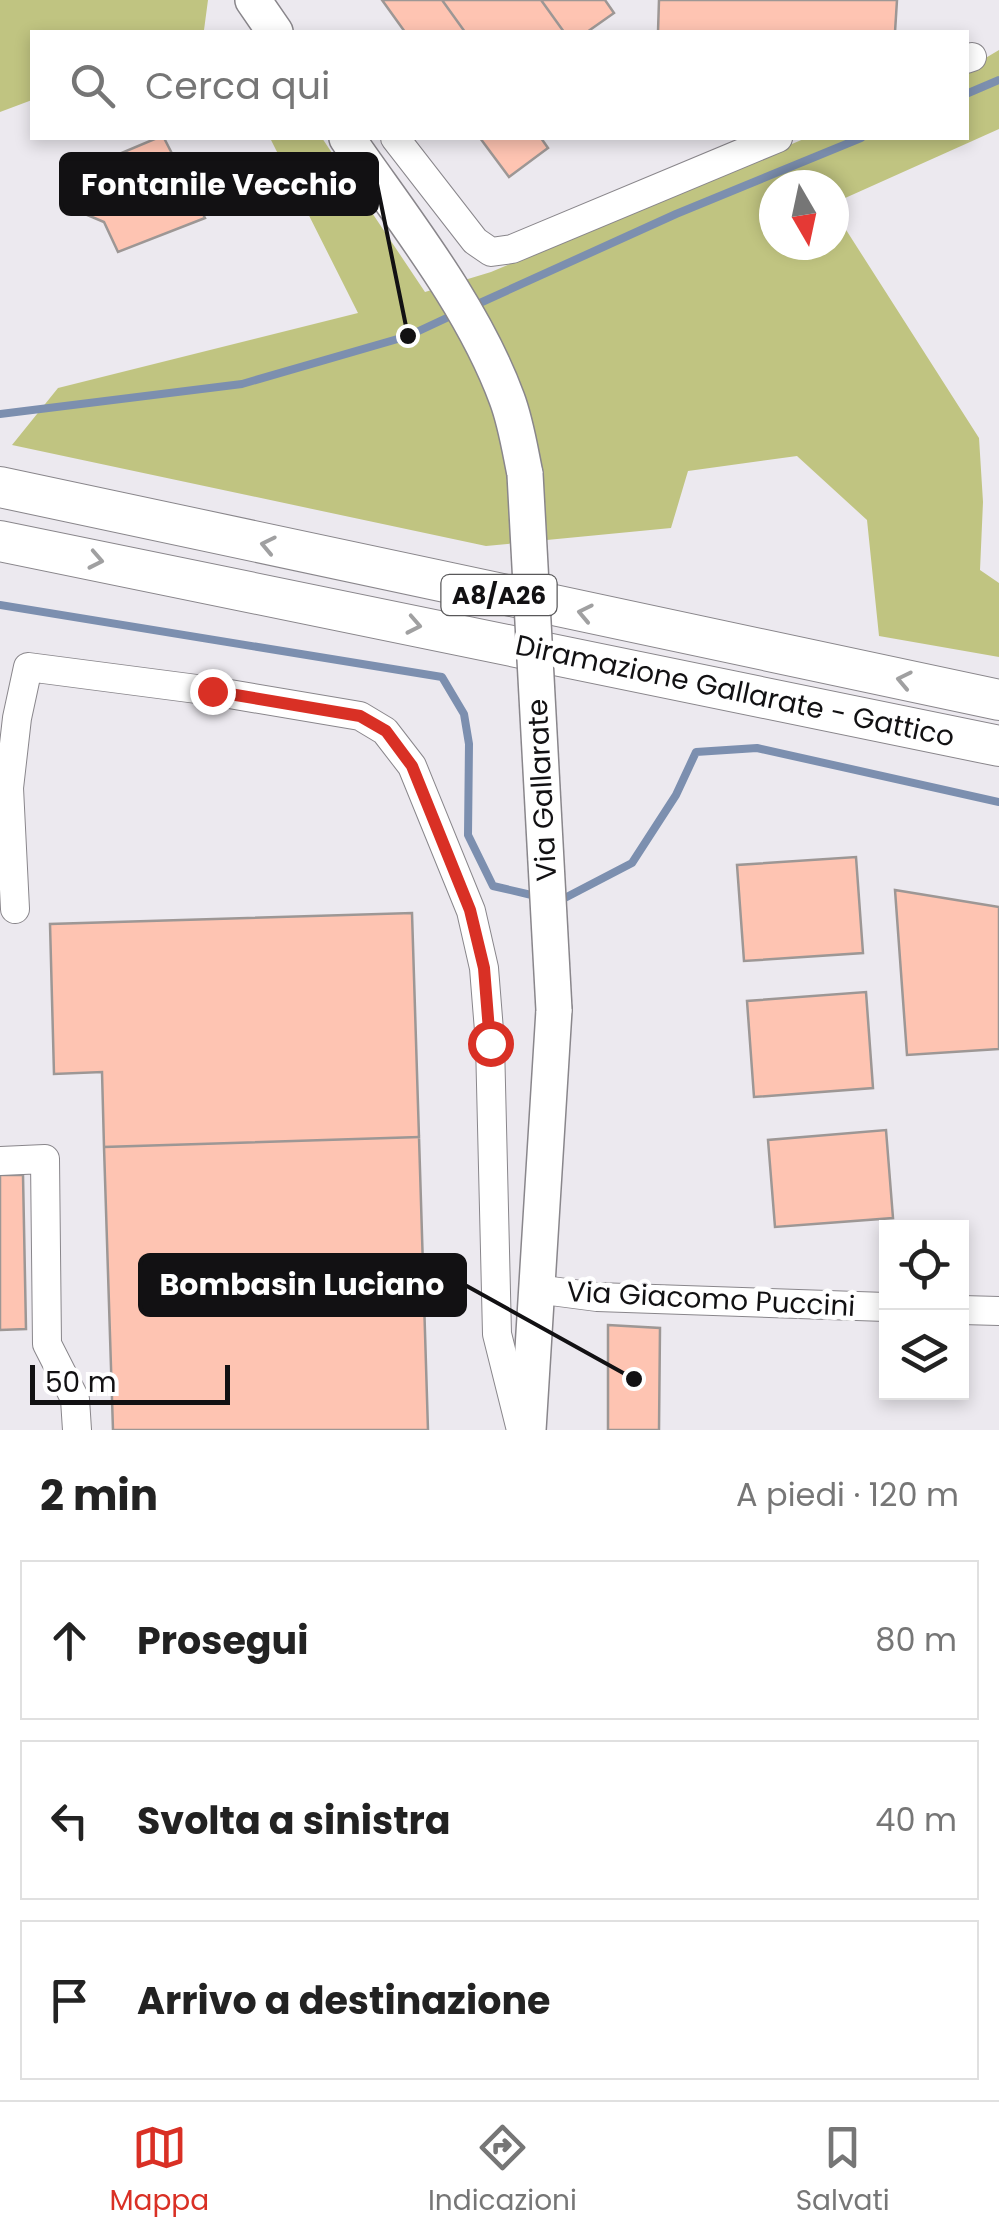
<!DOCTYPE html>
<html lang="it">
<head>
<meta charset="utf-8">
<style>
	:root { --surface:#fff; --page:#f2f2f2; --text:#222; --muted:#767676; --line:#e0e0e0; --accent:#d93025 }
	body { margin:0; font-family:Poppins,sans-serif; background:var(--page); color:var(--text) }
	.controls { position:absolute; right:30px; bottom:30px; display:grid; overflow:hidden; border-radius:0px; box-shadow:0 5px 15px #0003 }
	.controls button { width:90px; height:90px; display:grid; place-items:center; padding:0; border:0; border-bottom:2px solid var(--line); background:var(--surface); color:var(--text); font:50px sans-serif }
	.compass { position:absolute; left:759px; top:170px; width:90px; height:90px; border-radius:50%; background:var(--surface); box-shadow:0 5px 15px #0003; rotate:171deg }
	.scale { position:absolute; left:30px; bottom:25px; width:200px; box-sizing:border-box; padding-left:10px; border:5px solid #121113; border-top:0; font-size:28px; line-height:35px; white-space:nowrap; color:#121113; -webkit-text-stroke:8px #fff; paint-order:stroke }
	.stop { position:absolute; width:30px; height:30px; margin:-22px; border:8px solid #d93025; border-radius:50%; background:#fff }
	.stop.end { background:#d93025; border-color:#fff; box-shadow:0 2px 10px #0008 }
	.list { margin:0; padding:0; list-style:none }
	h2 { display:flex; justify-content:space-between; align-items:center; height:130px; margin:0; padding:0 40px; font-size:42px }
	h2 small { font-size:32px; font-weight:400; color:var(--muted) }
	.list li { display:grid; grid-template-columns:65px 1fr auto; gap:30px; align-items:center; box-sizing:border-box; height:160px; margin:0 20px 20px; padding:0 20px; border:2px solid var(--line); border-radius:0px }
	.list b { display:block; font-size:38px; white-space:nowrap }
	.list em { font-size:32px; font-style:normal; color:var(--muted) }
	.icon { flex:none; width:55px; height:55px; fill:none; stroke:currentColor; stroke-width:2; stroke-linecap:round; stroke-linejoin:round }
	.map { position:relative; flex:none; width:999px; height:1430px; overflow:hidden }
	.search { position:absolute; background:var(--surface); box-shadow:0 5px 15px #0003; left:30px; right:30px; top:30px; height:110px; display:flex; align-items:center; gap:25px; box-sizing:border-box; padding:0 35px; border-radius:0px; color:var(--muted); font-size:38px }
	.sheet { height:670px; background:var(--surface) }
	nav { display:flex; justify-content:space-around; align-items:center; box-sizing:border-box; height:140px; border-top:2px solid var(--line); background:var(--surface); font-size:28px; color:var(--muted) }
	nav a { display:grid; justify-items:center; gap:5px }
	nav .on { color:var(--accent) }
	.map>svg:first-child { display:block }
	.green { fill:#c0c481 }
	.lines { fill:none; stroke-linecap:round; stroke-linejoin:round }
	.stream { stroke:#7c8faf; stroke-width:8 }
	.building { fill:#fec4b2; stroke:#9d9795; stroke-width:2.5 }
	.minor-casing { stroke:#89868b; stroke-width:30 }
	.major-casing { stroke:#89868b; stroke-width:38 }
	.highway-casing { stroke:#89868b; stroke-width:42 }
	.minor { stroke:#fff; stroke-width:28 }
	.major { stroke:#fff; stroke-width:35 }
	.highway { stroke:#fff; stroke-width:40 }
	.major-bridge-casing { stroke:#89868b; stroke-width:38; stroke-linecap:butt }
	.major-bridge { stroke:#fff; stroke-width:35 }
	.oneway { stroke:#a0a0a1 }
	.route { stroke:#d93025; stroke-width:12 }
	.labels { text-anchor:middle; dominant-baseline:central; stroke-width:10; stroke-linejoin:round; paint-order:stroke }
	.shield { fill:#fff; stroke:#59585a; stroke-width:2.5 }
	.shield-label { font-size:25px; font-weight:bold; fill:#121113 }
	.street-label { font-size:28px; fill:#121113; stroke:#fff }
	.leader { fill:none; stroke:#121113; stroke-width:4 }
	.callout-dot { fill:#121113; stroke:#fff; stroke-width:4 }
	.callout { fill:#121113; stroke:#121113; stroke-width:4 }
	.callout-label { font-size:30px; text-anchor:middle; font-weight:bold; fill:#fff }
</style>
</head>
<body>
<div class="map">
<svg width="999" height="1430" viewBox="0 0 999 1430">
	<rect width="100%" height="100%" fill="#ece9ef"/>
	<path class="green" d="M0,0H208L204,30L199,32H32V100L0,112Z
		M999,50V129L834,203V185H774V245H834V211L979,438L983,502L980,570L999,583V657L879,636L867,520L797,456L688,471L671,528L486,546L12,445L58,388L358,313L270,138H322L425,292L491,272L806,138H966L967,69Z"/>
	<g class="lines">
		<path class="stream" d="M966,94L999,80
			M471,307L676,214L861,138
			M0,414L242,384L408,336L453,315
			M0,605L442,677L464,714L469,744L468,835L493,886L540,897
			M559,901L632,863L676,795L696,752L757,748L999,802"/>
	</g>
	<path class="building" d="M382,0H442L465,32H405Z
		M442,0H541L564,32H465Z
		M541,0H605L614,13L587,32H564Z
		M659,0H897L895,32H658Z
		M157,138H164L205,218L118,252L104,222L66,206L62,178Z
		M480,138H541L548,148L509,177Z
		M856,857L863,953L744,961L737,865Z
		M895,890L999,907V1049L907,1055Z
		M412,913L419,1137L104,1147L102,1072L54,1074L50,924Z
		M866,992L873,1088L754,1097L747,1001Z
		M886,1130L893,1218L775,1227L768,1140Z
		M419,1137L428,1430H113L104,1147Z
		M0,1175H23L26,1329L0,1330Z
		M608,1325L660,1328L659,1430H608Z"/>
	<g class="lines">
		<g class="minor-casing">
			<path id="minor" d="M966,59L972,57
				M395,138L475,241L491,252L512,249L778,138
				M15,909L9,788L17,718L28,667L212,691L360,716L385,731L412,766L471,911L484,968L490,1043L497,1334L521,1430
				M0,1161L45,1159L47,1344L75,1399L77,1430
				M536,1289L597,1297L886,1307
				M962,1310L999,1311"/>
		</g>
		<g class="major-casing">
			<path id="major" d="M253,0L275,32
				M347,138C403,219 473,306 507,399C516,423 520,450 525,474
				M528,1430L554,1010"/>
		</g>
		<g class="highway-casing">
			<path id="highway" d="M0,487L999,700
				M0,541L999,746"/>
		</g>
		<use href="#minor" class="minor"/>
		<use href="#major" class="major"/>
		<use href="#highway" class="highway"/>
		<g class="major-bridge-casing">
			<path id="major-bridge" d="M525,474L554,1010"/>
		</g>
		<use href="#major-bridge" class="major-bridge"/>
	</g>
	<defs><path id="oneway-chevron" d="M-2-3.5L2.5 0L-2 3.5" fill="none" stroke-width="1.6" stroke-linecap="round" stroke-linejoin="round" transform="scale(2.5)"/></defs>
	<g class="oneway">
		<use href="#oneway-chevron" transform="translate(268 545) rotate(-168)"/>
		<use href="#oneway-chevron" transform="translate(96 560) rotate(11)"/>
		<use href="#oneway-chevron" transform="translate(585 613) rotate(-168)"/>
		<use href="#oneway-chevron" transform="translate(414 625) rotate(11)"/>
		<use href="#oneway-chevron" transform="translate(904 680) rotate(-168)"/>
	</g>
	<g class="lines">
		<path class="route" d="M212,691L360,716L386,731L412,766L470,910L484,968L490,1043"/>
	</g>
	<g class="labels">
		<rect class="shield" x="441.5" y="575" width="115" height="40" rx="8"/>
		<g class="shield-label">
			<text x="499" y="595">A8/A26</text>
		</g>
		<g class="street-label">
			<text transform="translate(735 691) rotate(12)">Diramazione Gallarate - Gattico</text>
			<text transform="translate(542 790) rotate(-93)">Via Gallarate</text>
			<text transform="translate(711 1299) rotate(3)">Via Giacomo Puccini</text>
		</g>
	</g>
	<path class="leader" d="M408 336L377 184M634 1379L465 1285"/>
	<g class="callout-dot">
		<circle cx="408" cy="336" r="10"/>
		<circle cx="634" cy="1379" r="10"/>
	</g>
	<g class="callout">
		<rect x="61" y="154" width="316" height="60" rx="10"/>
		<rect x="140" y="1255" width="325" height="60" rx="10"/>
	</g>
	<g class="callout-label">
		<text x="219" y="195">Fontanile Vecchio</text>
		<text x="302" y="1295">Bombasin Luciano</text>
	</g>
</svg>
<div class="controls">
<button><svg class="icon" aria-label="locate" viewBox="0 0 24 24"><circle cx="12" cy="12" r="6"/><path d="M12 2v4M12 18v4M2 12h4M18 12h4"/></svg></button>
<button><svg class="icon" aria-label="layers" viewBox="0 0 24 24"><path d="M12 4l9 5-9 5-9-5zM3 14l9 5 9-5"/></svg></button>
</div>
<svg class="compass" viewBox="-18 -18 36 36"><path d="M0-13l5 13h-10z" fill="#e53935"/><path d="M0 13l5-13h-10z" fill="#767676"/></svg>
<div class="scale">50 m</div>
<div class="stop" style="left:490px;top:1043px"></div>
<div class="stop end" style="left:212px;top:691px"></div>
<div class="search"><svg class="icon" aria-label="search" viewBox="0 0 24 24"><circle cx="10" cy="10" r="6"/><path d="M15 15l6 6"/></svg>Cerca qui</div>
</div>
<section class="sheet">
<h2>2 min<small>A piedi · 120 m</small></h2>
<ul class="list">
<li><svg class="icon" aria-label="ahead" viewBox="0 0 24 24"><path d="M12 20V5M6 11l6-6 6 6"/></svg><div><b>Prosegui</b></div><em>80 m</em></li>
<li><svg class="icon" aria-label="left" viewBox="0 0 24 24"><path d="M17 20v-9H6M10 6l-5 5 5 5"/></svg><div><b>Svolta a sinistra</b></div><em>40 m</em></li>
<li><svg class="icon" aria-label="arrive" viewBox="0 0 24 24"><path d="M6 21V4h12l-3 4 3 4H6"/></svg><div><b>Arrivo a destinazione</b></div></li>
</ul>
</section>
<nav>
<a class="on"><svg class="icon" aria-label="map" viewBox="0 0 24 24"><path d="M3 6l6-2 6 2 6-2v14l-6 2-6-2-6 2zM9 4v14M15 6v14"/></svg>Mappa</a>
<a><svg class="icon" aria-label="directions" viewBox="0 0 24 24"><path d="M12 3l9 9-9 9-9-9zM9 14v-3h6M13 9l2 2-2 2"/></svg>Indicazioni</a>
<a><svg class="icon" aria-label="saved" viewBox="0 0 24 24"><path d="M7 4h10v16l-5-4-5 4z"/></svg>Salvati</a>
</nav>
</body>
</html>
